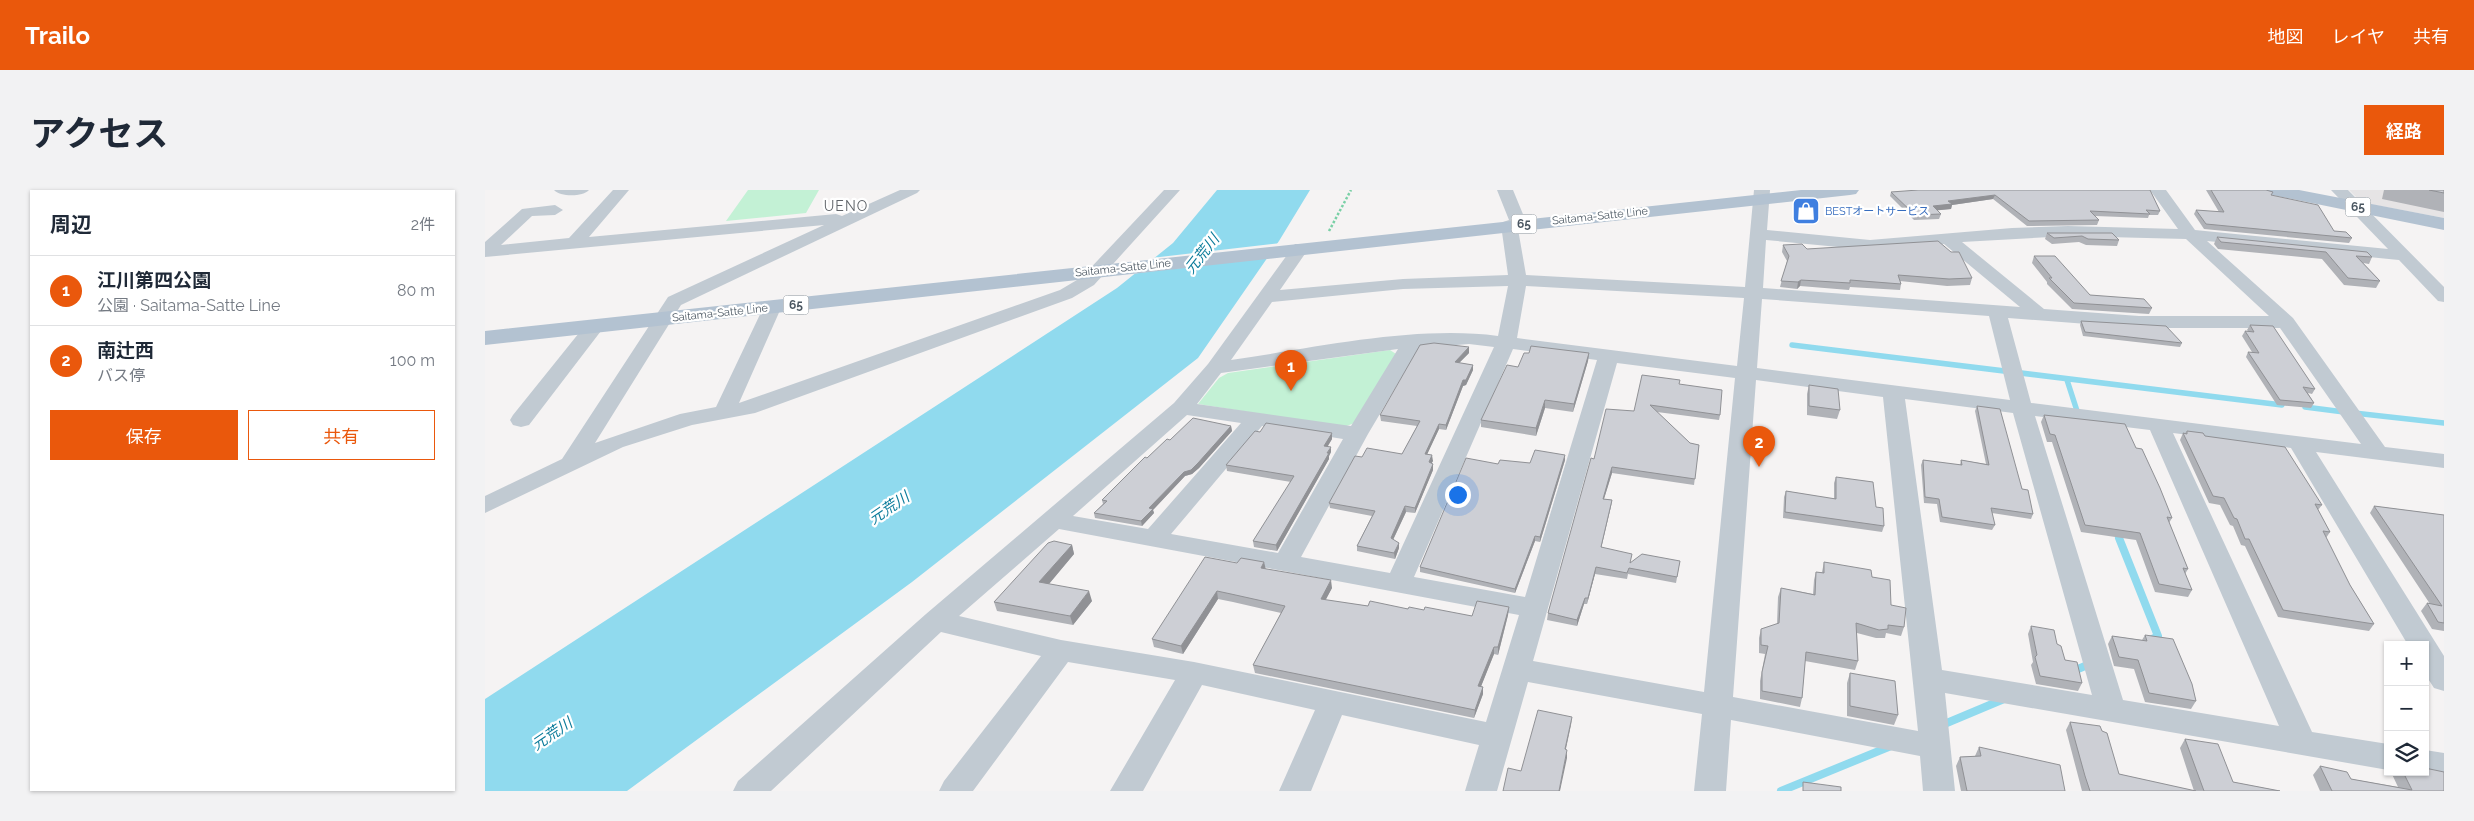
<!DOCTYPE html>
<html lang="ja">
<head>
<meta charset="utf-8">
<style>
	:root { --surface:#fff; --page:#f2f2f3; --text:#1f2937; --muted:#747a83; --line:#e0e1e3; --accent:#ea580c }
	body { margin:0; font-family:Raleway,"Noto Sans JP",sans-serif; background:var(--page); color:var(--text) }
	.controls { position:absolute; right:15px; bottom:15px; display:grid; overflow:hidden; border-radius:0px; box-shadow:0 1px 4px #0004 }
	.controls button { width:45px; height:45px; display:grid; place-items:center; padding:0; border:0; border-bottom:1px solid var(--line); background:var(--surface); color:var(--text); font:25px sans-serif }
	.you { position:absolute; left:972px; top:304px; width:18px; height:18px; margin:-12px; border:4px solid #fff; border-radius:50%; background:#1a73e8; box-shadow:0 0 0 8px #1a73e833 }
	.badge { display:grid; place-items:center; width:32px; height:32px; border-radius:50%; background:var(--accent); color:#fff; font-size:16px; font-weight:700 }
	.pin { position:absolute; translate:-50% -41px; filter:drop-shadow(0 1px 2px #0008) }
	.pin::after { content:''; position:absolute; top:26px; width:18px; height:15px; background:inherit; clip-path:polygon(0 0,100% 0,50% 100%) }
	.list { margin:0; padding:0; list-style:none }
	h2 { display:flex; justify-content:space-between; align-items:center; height:65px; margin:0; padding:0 20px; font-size:21px }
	h2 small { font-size:16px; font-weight:400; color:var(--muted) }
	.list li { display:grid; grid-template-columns:32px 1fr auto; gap:15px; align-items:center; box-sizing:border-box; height:70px; padding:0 20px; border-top:1px solid var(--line) }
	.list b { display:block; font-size:19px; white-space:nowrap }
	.list p { margin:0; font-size:16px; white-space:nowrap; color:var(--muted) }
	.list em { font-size:16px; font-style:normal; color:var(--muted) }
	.actions { display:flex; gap:10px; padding:15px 20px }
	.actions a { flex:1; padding:11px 0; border:1px solid var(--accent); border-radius:0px; text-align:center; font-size:18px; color:var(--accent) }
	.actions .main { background:var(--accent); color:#fff }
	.icon { flex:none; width:28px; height:28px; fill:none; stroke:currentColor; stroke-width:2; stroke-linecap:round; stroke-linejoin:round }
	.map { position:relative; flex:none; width:1959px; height:601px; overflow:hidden; border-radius:0px }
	header { display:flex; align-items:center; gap:30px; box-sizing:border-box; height:70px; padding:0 25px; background:var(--accent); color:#fff }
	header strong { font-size:24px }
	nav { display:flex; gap:28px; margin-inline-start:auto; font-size:18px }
	.intro { display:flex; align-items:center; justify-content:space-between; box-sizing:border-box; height:120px; padding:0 30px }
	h1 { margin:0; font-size:35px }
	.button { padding:12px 22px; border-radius:0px; background:var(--accent); color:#fff; font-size:18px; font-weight:700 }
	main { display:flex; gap:30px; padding:0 30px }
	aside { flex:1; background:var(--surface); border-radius:0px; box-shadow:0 1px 4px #0004 }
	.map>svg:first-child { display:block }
	.education { fill:#e6e4e5 }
	.green { fill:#c3f1d5 }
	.water { fill:#90daee }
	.pier { fill:#f5f3f3 }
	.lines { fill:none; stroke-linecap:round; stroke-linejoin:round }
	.stream-far1 { stroke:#90daee; stroke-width:5.5 }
	.stream { stroke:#90daee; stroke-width:8 }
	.path { stroke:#7ad0a6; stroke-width:2.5; stroke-dasharray:2.5 2; stroke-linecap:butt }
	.minor { fill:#c1cad2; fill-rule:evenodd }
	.major { fill:#b3c2d1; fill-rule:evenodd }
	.wall { fill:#b0b2b7 }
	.shaded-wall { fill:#909195 }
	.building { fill:#cdcfd5; stroke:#909195 }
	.labels { text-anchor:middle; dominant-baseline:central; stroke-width:4.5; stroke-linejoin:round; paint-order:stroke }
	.far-shop-label { font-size:11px; fill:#366cbe; stroke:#fff; text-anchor:start }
	.far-street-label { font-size:11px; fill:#4a5661; stroke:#fff }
	.shield { fill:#fff; stroke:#808990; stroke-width:1 }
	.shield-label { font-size:12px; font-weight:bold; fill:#4a5661 }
	.far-quarter-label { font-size:14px; letter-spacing:1px; fill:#5f6368; stroke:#fff }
	.water-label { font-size:15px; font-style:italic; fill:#0c7c9b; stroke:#fff }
</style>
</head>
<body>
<header>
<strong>Trailo</strong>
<nav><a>地図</a><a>レイヤ</a><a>共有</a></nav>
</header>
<div class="intro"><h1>アクセス</h1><a class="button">経路</a></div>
<main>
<aside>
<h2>周辺<small>2件</small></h2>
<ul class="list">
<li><span class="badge">1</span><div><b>江川第四公園</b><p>公園 · Saitama-Satte Line</p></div><em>80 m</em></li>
<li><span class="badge">2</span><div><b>南辻西</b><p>バス停</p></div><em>100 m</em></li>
</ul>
<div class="actions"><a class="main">保存</a><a>共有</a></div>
</aside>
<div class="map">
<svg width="1959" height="601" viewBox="0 0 1959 601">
	<rect width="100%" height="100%" fill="#f5f3f3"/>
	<path class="education" d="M1864,0H1959V28L1885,14L1874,10Z"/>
	<path class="green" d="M263,0H334L321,23L241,31Z
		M905,160L911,164L872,232L859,237L713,214L734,188L743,183Z"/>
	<path class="water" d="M732,0H825L794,51L713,168L427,392L142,601H0V509L632,98L688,53Z"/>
	<path class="pier" d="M796,53L786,67L646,84L666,68Z"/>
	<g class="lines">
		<path class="stream-far1" d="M1307,155L1797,215
			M1582,190L1594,227
			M1820,217L1859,222
			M1869,223L1959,233
			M1631,341L1634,349"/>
		<path class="stream" d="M1634,348L1673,446L1665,450
			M1586,482L1607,473
			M1457,535L1519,509
			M1296,601L1406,556"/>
		<path class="path" d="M844,41L866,0"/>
		<path class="minor" d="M69,0H104C98,7 75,7 69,0Z
			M128,0H144L104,47L351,24L357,26L415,0H435L432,3L196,115L110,253L195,224L231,217L280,114H294L296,118L254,213L575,100L597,87L679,0H695L609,95L587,108L270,223L207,235L138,257L0,323V306L77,269L183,107L339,35L0,67V52L37,19L70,15L78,20L70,25L47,26L16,55L84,48Z
			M1012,0H1028L1042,34L1040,37L1033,39L1041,85L1260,97L1269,0H1285L1282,40L1385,50L1527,38L1583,36L1693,39L1665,0H1681L1710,40L1903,59L1846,0H1863L1959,97V112L1953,111L1914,70L1722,51L1808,128L1900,257L1959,264V278L1831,262L1959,466V501L1949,498L1940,484V455H1923L1806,258L1688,243L1827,542L1903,554V580L1460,503L1470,601H1438L1435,566L1246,530L1241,601H1209L1217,524L1043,492L1012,601H980L994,555L857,525L826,601H794L830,520L717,495L658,601H625L690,490L583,472L488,601H454L459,591L556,466L456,442L286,601H248L253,591L441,424L689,213L723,174L810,54H822L824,58L795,100L918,89L1023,85L1016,35L1018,32L1024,30ZM1583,46L1701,49L1784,126H1654L1559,119L1477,52ZM1281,50L1385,60L1459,54L1535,117L1278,98ZM1023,96L1013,146C930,135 830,158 746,170L787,112L918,99ZM1041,96L1259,108L1252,176L1032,148ZM1277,109L1504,126L1525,210L1272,178ZM1523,128L1654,138H1795L1876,254L1546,213ZM984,154L1009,157L905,383L816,367L883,244L934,158ZM913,159L866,236L712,214L736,183ZM1028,159L1112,170L1040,407L929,387ZM1132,173L1250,188L1219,502L1048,471ZM1271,190L1398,207L1433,541L1248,507ZM1420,209L1528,223L1607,505L1457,480ZM702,225L756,233L663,339L588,326ZM1550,226L1665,240L1794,536L1638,510ZM777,236L858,249L793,363L686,344ZM574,339L1034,425L1001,532L709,472L576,450L474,426Z
			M109,131L116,133L119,137L44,235L36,237L28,235L25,230L28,225L102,133Z
			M1940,560L1959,563V589L1929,582H1940Z"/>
		<path class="major" d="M1316,0H1374L1371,4L1365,5L0,155V141Z
			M1778,0H1814L1959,28V40L1787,5L1781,4Z"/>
	</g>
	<path class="wall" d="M1425,0H1665L1675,21L1673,25H1664L1663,28L1610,26L1614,30L1612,35L1542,36L1508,9L1467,15L1466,19L1452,20L1456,24L1454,29L1429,30L1405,6L1406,2L1426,1Z
		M1721,0H1781L1786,5L1849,41L1867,48L1864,53L1719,39L1709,24L1711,20L1734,22Z
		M1899,0H1959V22L1897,9Z
		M1562,43H1627L1634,50L1632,56L1601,55L1594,52L1567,54L1560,49Z
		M1732,47L1887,67L1884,74L1878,73L1895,91L1891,98L1859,95L1837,69L1733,59L1729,54Z
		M1298,55L1322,59L1487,88L1485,95L1462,96L1415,91L1416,94L1415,100L1365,97L1364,100L1315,96L1312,99L1295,97L1302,71L1297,62Z
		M1549,66L1605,105L1667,118L1664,124L1587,119L1562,94V92L1547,73Z
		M1596,131L1697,153L1695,157L1598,146L1595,135Z
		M1765,135L1830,199L1827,204L1823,203L1829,213L1826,218L1792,215L1761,167L1763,162H1767L1757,146L1760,141H1763L1762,140Z
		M984,157V163L974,173L988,175V180L981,195L978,196L961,240L954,239L942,264L948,271L946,273L948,274V280L930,323L921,322L908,350L914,353V358L910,369L872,361V356L887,326L845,318L844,313L877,267L917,264L932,236L896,231L895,225Z
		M1104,163L1103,171L1088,222L1060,218L1051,246L996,237V230L1033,177Z
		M1194,194L1235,225L1234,230L1172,222L1205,253L1214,255L1209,295L1127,283L1119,309L1127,310L1126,316L1116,357L1145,372L1195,371L1191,393L1143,384L1142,389L1110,384L1102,414H1099L1092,436L1062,430L1063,423L1109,269L1149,221Z
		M1324,195L1355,220L1352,229L1322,225V204Z
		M1492,216L1537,299L1548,324L1546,329L1507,323L1510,335L1507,340L1455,332L1452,314L1439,313L1436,275L1438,270L1475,275L1476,270L1501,274L1490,221Z
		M1559,225L1651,258L1687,328L1684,333L1703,379L1700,384L1707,400L1703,407L1670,402L1651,350L1596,342L1567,252H1562L1556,232Z
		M746,236L747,241L714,278L707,284L700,286L668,320L669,323L657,336L610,328L609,323L618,314L617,310L685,250Z
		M1702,241L1720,246L1837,315L1833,320L1845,342L1841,348L1865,395L1889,434L1884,441L1793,427L1760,356L1756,355L1748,336L1745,335L1735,315L1724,313L1695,250L1698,243H1700Z
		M775,242L847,243V249L843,256L846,262L844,266V269L792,361L769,357L768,351L806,292L742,281L741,275Z
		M1080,270L1055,352L1050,351L1030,403L935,382V377L1045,273Z
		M1351,287L1391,317L1399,336L1397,342L1298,328L1299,307L1301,301L1349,309V293Z
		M1889,316L1959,325V441L1947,439L1936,421L1942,413L1945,414L1885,323Z
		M587,355L589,364L564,394L607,411L588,435L512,421L509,412Z
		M779,372L780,379L847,398L840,410L883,416L939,420L987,426L1024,417L1023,425L1013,465L1009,464L996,496L998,497V504L989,528L770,483L768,475L796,423L748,412L733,409L698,464L669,457L667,449L752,373Z
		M1339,372L1387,387L1406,415L1419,437L1416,446L1401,443L1400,448H1391L1372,443L1373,471L1370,480L1320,471L1317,508L1315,517L1275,509V491L1280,464L1274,463V448L1276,439L1292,434L1293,407L1296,398L1328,404L1329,390L1331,382H1337Z
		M1546,436L1572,454L1580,470L1597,493L1593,501L1551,494L1546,475L1548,472L1543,444Z
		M1660,445L1711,511L1706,519L1660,512L1649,479L1629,476L1623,454L1627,446L1657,450Z
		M1365,483L1413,525L1409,535L1362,526V493Z
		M1585,532L1634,584L1709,601L1695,558L1700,549L1748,592L1795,601H1597L1581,540Z
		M1494,557L1580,601H1476L1471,576L1475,567L1490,566Z
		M1835,576L1866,589L1913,597L1906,582H1940L1959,601H1835L1828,585Z"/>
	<path class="shaded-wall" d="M1510,5L1508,9L1467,15L1466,19L1446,21L1448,16L1463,11Z
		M1316,90L1315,96L1312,99L1313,92Z
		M984,157V163L970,177V172Z
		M1104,163L1103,171L1088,222L1089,214Z
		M988,175V180L981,195L978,196L961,240V235L978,190Z
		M1060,210V218L1051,246V238Z
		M954,234V239L940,269V264Z
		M746,236L747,241L714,278L707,284L700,286L668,320L669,323L657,336L656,331L664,318L699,282Z
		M847,243V249L839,262V256Z
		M846,257V262L844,266V269L792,361L791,355Z
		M947,265L948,271L944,278V272Z
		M1080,265V270L1055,352V347Z
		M948,274V280L930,323V318Z
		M1127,277V283L1117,315L1118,309Z
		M1127,310L1126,316L1115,363L1116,357Z
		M920,316L921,322L906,354V348Z
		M1050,346V351L1030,403V399Z
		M914,353V358L910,369L909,363Z
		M587,355L589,364L558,401L554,392Z
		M779,372L781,380L776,378Z
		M1111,377L1110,384L1102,414L1103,408Z
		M846,390L847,398L837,417L836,409Z
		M604,401L607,411L588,435L585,426Z
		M732,401L733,409L698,464L696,456Z
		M1100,408L1099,414L1092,436V430Z
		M1024,417L1023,425L1013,465V457Z
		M1009,457V464L993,504V496Z
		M998,497V504L989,528L990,520Z
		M1087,527L1086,535L1079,568L1080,559Z
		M1082,560V568L1075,601H1074Z"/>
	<path class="building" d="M1433,0H1665L1675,21L1661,20L1665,24L1605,21L1614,30L1544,31L1510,5L1463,11L1467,14L1448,16L1456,24L1430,25L1406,2Z
		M1726,0H1781L1788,2L1786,5L1833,15L1849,41L1861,42L1867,48L1721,34L1711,20L1739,22Z
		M1944,0H1959V3Z
		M1562,43H1627L1634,50L1603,49L1597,46L1569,48Z
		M1732,47L1882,62L1887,67L1871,66L1895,91L1863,88L1841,62L1736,52Z
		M1453,51L1466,62H1474L1487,88L1464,89L1413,85L1416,94L1365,90V93L1316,90L1313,92L1296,91L1304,66L1298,55L1317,54L1322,59Z
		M1549,66H1570L1605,105L1659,109L1667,118L1589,113L1564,88H1567Z
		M1596,131L1681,136L1697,153L1600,142Z
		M1765,135L1788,136L1830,199L1818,197L1829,213L1795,210L1763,162L1774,163L1760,141L1769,142Z
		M949,153L984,157L970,172L988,175L981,190H978L961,235L954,234L940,264L947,265L944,272L948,274L930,318L920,316L906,348L914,353L909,363L872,356L890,321L844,313L870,266L877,267L882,258L917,264L935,231L895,225L935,155Z
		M1046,156L1104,163L1089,214L1060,210L1051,238L996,230L1022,175L1033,177L1039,163H1044Z
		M1157,185L1195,190L1194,194L1237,200L1235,225L1165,215L1205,253L1214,255L1210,289L1127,277L1118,309L1127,310L1116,357L1147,364L1145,373L1157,364L1195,371L1192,387L1144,378L1142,383L1111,377L1103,408H1100L1092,430L1063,423L1106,268L1109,269L1121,219L1149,221Z
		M1324,195L1353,199L1355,220L1324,216Z
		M1492,216L1515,219L1537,299L1543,300L1548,324L1506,318L1510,335L1457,327L1454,309L1440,307L1438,270L1477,275L1476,270L1504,275Z
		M1559,225L1640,234L1651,258L1657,259L1675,298L1687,328L1682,327L1703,379L1698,378L1707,400L1674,394L1655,343L1600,335L1570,245L1565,244Z
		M708,228L746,236L713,273L706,280L699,282L664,318L668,319L656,331L609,323L622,311L617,310L660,267L662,268L682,249L685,250Z
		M781,233L847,243L839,256L846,257L842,263H844L791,355L768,351L809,286L741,275L770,241L775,242Z
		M1702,241L1718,243L1720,246L1800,257L1837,315L1830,314L1845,342L1838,341L1865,395L1889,434L1798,420L1764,349H1760L1752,329L1749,328L1739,308L1728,306L1698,243L1702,244Z
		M1050,260L1080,265L1055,347L1050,346L1030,399L935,377L981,268L1013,274L1015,270L1045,273Z
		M1351,287L1388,292L1391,317L1398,318L1399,336L1300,322L1301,301L1351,309Z
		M1889,316L1959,325V433L1953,432L1942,413L1957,416Z
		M569,351L587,355L554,392L604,401L585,426L509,412L563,353Z
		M720,367L752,373L756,368L779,372L776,378L846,390L836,409L883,416L885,411L923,419L924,417L939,420L940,417L987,426L992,411L1024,417L1013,457H1009L993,496L998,497L990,520L768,475L800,416L746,404L732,401L696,456L667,449Z
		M1339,372L1386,380L1387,387L1405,390L1406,415L1421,418L1419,437L1403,435V439L1394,440L1371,433L1373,471L1321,462L1317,508L1277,501V482L1283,456L1276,455V439L1294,433L1296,398L1330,405L1331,382L1339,383Z
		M1546,436L1569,440L1572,454L1576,456L1580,470L1592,472L1597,493L1555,486L1550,467L1552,465Z
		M1660,445L1688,449L1707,494L1711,511L1664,503L1653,470L1634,467L1627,446L1662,451Z
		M1365,483L1410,491L1413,525L1365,516Z
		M1053,520L1087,527L1080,559L1082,560L1074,601H1018L1023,578L1036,581Z
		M1585,532L1615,536L1617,541L1622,543L1634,584L1711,601H1605L1600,586Z
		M1700,549L1733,554L1748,592L1795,601H1719Z
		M1494,557L1575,575L1580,601H1482L1475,567L1496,566Z
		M1835,576L1862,582L1866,589L1927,600L1918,582H1940V578L1959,582V601H1847Z
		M1318,592L1356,597V601H1318Z"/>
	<defs>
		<g id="shop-square" transform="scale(1.4375)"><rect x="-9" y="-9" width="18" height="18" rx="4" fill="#3f7fe0" stroke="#fff"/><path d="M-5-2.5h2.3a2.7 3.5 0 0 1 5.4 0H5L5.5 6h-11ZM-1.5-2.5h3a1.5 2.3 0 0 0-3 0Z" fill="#fff"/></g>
	</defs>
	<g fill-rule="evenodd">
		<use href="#shop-square" x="1321" y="21"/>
	</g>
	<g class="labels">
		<g class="far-shop-label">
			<text x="1340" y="21">BESTオートサービス</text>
		</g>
		<g class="far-street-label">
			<text transform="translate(1115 26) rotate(-6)">Saitama-Satte Line</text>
			<text transform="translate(638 78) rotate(-6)">Saitama-Satte Line</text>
			<text transform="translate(235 123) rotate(-6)">Saitama-Satte Line</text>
		</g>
		<g class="shield">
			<rect x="1860.5" y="7.5" width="25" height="19" rx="4"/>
			<rect x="1026.5" y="24.5" width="25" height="19" rx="4"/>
			<rect x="298.5" y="105.5" width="25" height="19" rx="4"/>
		</g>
		<g class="shield-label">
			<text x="1873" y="17">65</text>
			<text x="1039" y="34">65</text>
			<text x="311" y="115">65</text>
		</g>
		<g class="far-quarter-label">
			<text x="361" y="16">UENO</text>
		</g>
		<g class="water-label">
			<text transform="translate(717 64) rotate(-52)">元荒川</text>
			<text transform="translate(404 318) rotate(-34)">元荒川</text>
			<text transform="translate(67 544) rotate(-34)">元荒川</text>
		</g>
	</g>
</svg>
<div class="controls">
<button>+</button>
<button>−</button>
<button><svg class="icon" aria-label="layers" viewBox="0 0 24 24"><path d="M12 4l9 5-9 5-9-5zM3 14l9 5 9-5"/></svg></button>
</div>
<div class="you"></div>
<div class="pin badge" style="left:806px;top:201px">1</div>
<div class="pin badge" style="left:1274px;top:277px">2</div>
</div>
</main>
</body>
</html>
